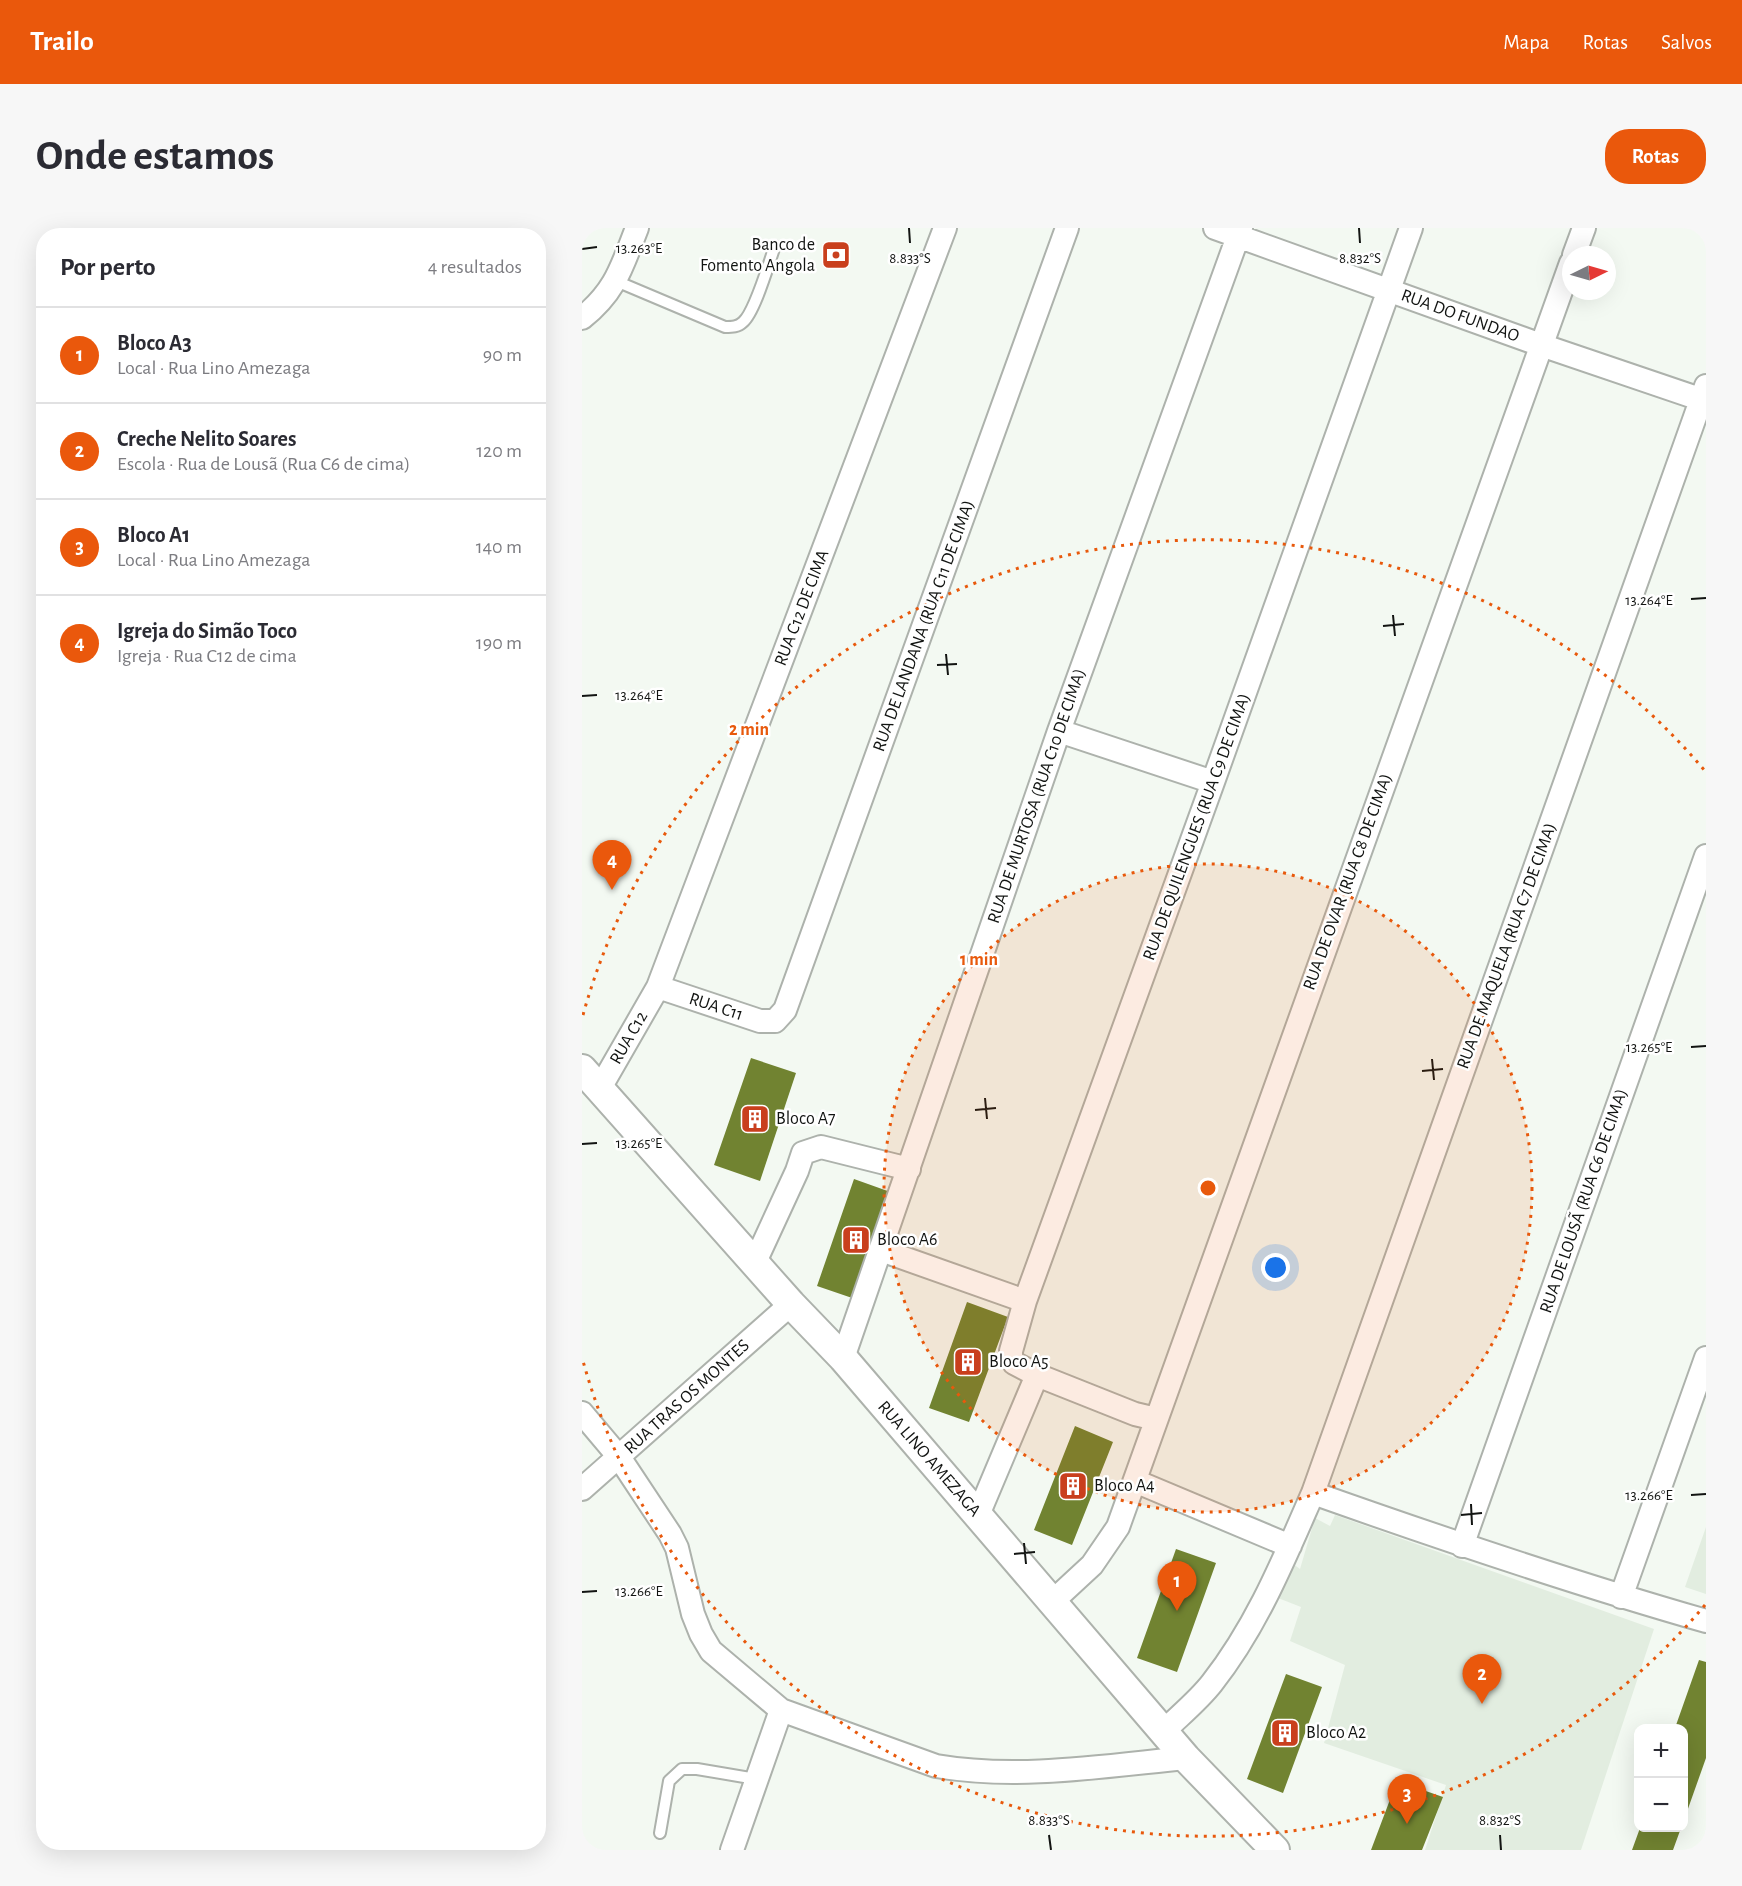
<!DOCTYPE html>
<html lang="pt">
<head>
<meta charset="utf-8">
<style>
	:root { --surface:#fff; --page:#f7f7f7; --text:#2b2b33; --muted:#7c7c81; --line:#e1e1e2; --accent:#ea580c }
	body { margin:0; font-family:"Alegreya Sans",sans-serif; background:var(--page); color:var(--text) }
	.controls { position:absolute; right:18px; bottom:18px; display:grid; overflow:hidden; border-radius:12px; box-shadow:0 6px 24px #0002 }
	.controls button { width:54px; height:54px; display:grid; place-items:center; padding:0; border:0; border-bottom:2px solid var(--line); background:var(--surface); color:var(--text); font:30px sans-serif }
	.compass { position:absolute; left:980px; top:18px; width:54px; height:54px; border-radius:50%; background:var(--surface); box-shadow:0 6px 24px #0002; rotate:85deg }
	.you { position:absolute; left:694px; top:1040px; width:21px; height:21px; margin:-15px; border:4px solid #fff; border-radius:50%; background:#1a73e8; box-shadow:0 0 0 9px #1a73e833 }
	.badge { display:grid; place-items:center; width:39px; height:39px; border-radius:50%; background:var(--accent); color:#fff; font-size:20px; font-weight:700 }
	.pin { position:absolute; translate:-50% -50px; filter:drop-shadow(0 2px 3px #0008) }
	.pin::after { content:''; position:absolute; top:32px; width:21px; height:18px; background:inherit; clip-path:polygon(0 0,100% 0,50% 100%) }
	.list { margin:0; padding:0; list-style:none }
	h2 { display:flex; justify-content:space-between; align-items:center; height:78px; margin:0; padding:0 24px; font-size:26px }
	h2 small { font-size:20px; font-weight:400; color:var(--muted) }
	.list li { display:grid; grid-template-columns:39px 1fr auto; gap:18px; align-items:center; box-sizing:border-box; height:96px; padding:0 24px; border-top:2px solid var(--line) }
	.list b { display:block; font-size:22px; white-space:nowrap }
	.list p { margin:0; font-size:20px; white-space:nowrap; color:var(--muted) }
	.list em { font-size:20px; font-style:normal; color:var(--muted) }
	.map { position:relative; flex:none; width:1124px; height:1622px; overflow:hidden; border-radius:24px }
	header { display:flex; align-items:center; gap:36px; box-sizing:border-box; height:84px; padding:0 30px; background:var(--accent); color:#fff }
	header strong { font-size:28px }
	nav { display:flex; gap:33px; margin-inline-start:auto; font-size:21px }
	.intro { display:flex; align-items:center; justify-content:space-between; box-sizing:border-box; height:144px; padding:0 36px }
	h1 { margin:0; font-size:42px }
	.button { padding:15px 27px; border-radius:24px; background:var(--accent); color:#fff; font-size:21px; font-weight:700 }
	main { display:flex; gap:36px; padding:0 36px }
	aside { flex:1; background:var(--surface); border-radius:24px; box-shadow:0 6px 24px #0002 }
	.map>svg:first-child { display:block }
	.built { fill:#e2ede0 }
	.building { fill:#718331 }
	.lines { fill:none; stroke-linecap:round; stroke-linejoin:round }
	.service-casing { stroke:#adb2ac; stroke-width:14 }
	.minor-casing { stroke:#adb2ac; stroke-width:26 }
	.tertiary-casing { stroke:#adb2ac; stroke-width:32 }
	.service { stroke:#fff; stroke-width:10 }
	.minor { stroke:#fff; stroke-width:22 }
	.tertiary { stroke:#fff; stroke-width:28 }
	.ticks { fill:none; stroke:#121412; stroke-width:2 }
	.ring { fill:none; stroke:#e8590c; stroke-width:3; stroke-dasharray:3 6 }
	.labels { text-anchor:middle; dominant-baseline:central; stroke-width:5; stroke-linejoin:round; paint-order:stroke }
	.poi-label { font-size:18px; fill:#121412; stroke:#fff; text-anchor:start }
	.street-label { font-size:18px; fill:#121412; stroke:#fff }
	.ticks-label { font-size:15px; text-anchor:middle; fill:#121412; stroke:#fff; stroke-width:5; stroke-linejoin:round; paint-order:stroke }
	.centre { fill:#e8590c; stroke:#fff; stroke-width:3 }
	.ring-label { font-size:18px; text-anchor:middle; font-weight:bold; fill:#e8590c; stroke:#fff; stroke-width:5; stroke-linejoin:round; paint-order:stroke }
</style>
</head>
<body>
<header>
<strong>Trailo</strong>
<nav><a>Mapa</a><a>Rotas</a><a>Salvos</a></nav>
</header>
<div class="intro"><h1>Onde estamos</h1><a class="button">Rotas</a></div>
<main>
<aside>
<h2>Por perto<small>4 resultados</small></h2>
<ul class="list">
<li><span class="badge">1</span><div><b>Bloco A3</b><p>Local · Rua Lino Amezaga</p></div><em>90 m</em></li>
<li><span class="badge">2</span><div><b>Creche Nelito Soares</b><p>Escola · Rua de Lousã (Rua C6 de cima)</p></div><em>120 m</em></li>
<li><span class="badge">3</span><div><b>Bloco A1</b><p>Local · Rua Lino Amezaga</p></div><em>140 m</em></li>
<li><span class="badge">4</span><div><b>Igreja do Simão Toco</b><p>Igreja · Rua C12 de cima</p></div><em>190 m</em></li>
</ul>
</aside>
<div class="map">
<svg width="1124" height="1622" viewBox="0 0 1124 1622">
	<rect width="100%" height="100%" fill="#f3f9f2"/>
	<path class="built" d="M753,1287L1072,1401L999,1622H843L864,1557L742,1515L763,1437L708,1413L719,1379L696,1370L707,1333L718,1341L733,1290L748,1298Z
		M1124,1299V1366L1103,1359Z"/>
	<path class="building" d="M169,830L214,845L178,953L132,937Z
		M272,951L314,966L276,1072L235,1058Z
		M385,1074L426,1089L387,1194L347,1180Z
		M493,1198L531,1214L490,1317L452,1302Z
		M594,1321L634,1335L595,1444L555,1430Z
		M1117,1432L1124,1434V1530L1102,1592V1500H1093Z
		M704,1446L740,1459L701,1565L665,1551Z
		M815,1553L861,1569L840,1622H789Z
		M1058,1600H1099L1091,1622H1050Z"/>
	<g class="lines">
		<g class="service-casing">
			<path id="service" d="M34,53L143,99C150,99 156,99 161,94C173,84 187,34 193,18
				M78,1605L87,1553L100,1541H115L174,1551"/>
		</g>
		<g class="minor-casing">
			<path id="minor" d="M633,0L959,117L1124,173
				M992,27L1002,0
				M0,90C34,63 40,38 55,0
				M477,503L631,554
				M76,759L178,793H193L203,782L485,0
				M18,860L76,759L363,0
				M299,1022L443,1073
				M173,1034L215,943L221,925L239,919L327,941
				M261,1130L477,503L659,0
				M0,1185L37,1229L88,1306L95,1320L111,1386L119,1406L129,1423L199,1482L354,1538C436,1552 522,1538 604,1530
				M574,1191L553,1186L455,1147L432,1135L429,1129V1123L443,1073L631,554L829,0
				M553,1253L708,1318
				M0,1261L209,1076
				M731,1265C861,1311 991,1355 1124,1393
				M396,1287L455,1147
				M880,1318L1124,628
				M1039,1369L1124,1130
				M470,1374L510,1337L536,1299L989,35
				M581,1504C597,1488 616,1473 630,1455C675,1398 702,1331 731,1265L1124,158
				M150,1622L199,1482"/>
		</g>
		<g class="tertiary-casing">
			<path id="tertiary" d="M0,841L209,1076L261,1130L604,1530L693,1622"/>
		</g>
		<use href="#service" class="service"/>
		<use href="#minor" class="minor"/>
		<use href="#tertiary" class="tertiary"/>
	</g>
	<path class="ticks" d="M327,0L328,15M777,0L778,15M0,21L15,19M1109,371L1124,370M811,387L813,408M801,398L822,396M364,426L366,447M355,437L375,436M0,468L15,467M1109,819L1124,818M850,831L852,852M840,843L861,841M403,870L405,891M393,882L414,880M0,916L15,915M1109,1267L1124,1266M889,1276L890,1297M879,1287L900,1285M442,1315L444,1336M432,1326L453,1324M0,1364L15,1363M467,1607L469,1622M918,1607L919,1622"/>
	<circle cx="626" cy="960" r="324" fill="#e8590c" fill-opacity=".12"/>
	<g class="ring">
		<circle cx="626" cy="960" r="324"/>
		<path d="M1123 1377A649 649 0 0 1 1 1133M1 787A649 649 0 0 1 1123 543"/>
	</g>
	<defs>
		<g id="bank-square" transform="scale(1.5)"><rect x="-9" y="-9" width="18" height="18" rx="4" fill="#c93f1d" stroke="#fff"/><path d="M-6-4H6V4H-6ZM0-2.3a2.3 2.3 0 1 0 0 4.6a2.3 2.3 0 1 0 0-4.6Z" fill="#fff"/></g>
		<g id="building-square" transform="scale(1.5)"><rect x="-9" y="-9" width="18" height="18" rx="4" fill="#c93f1d" stroke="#fff"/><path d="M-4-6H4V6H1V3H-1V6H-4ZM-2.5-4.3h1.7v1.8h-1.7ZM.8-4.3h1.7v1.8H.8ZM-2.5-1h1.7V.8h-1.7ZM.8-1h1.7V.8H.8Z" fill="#fff"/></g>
	</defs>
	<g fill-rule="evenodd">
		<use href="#bank-square" x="254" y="27"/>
		<use href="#building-square" x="173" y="891"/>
		<use href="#building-square" x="274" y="1012"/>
		<use href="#building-square" x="386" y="1134"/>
		<use href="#building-square" x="491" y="1258"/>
		<use href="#building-square" x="703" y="1505"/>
	</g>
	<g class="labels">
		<g class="poi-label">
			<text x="233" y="17" text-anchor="end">Banco de<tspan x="233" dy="21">Fomento Angola</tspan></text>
			<text x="194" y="891">Bloco A7</text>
			<text x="295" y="1012">Bloco A6</text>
			<text x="407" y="1134">Bloco A5</text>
			<text x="512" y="1258">Bloco A4</text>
			<text x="724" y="1505">Bloco A2</text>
		</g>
		<g class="street-label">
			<text transform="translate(878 88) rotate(20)">RUA DO FUNDAO</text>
			<text transform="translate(220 380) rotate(-69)">RUA C12 DE CIMA</text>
			<text transform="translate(342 398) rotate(-70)">RUA DE LANDANA (RUA C11 DE CIMA)</text>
			<text transform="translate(455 568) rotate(-71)">RUA DE MURTOSA (RUA C10 DE CIMA)</text>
			<text transform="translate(615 599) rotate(-70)">RUA DE QUILENGUES (RUA C9 DE CIMA)</text>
			<text transform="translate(766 654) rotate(-70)">RUA DE OVAR (RUA C8 DE CIMA)</text>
			<text transform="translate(925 718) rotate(-70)">RUA DE MAQUELA (RUA C7 DE CIMA)</text>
			<text transform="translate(134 779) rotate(18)">RUA C11</text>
			<text transform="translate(47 810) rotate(-60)">RUA C12</text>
			<text transform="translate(1002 973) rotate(-71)">RUA DE LOUSÃ (RUA C6 DE CIMA)</text>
			<text transform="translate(105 1169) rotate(-42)">RUA TRAS OS MONTES</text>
			<text transform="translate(347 1231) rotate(49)">RUA LINO AMEZAGA</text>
		</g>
	</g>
	<g class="ticks-label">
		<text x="57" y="25">13.263°E</text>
		<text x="328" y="35">8.833°S</text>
		<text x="778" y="35">8.832°S</text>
		<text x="1067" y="377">13.264°E</text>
		<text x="57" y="472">13.264°E</text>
		<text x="1067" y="824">13.265°E</text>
		<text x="57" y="920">13.265°E</text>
		<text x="1067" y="1272">13.266°E</text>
		<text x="57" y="1368">13.266°E</text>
		<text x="467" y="1597">8.833°S</text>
		<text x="918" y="1597">8.832°S</text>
	</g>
	<circle cx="626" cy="960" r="9" class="centre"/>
	<g class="ring-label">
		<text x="167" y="507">2 min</text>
		<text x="397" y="737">1 min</text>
	</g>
</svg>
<div class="controls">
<button>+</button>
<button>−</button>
</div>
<svg class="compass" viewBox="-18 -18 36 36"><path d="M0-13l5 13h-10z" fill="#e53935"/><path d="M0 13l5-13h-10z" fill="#7c7c81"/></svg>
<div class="you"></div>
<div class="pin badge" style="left:595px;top:1383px">1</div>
<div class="pin badge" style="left:900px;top:1476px">2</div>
<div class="pin badge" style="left:825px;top:1596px">3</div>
<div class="pin badge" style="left:30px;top:662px">4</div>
</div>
</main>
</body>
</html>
